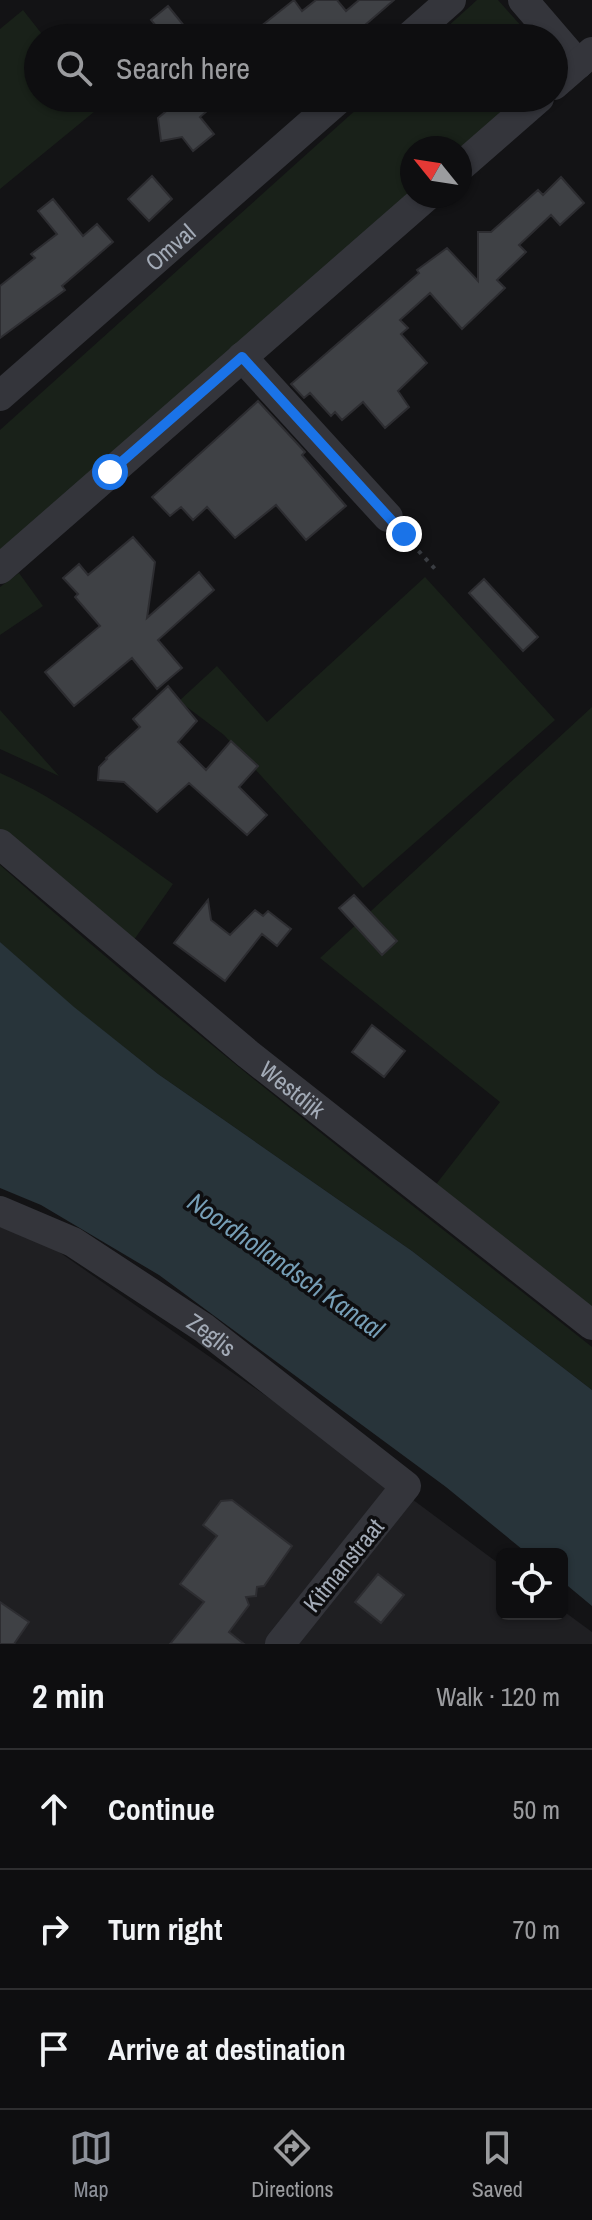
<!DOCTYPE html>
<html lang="en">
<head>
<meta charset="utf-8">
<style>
	:root { --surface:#0e0e10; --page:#171719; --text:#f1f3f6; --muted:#9b9c9f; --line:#2e2e30; --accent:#8c9099 }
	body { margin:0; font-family:"Archivo Narrow",sans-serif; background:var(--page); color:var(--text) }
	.controls { position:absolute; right:24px; bottom:24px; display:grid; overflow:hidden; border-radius:12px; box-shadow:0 2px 6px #0004 }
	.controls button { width:72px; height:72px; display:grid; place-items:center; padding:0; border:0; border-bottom:2px solid var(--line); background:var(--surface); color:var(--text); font:40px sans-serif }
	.compass { position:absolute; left:400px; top:136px; width:72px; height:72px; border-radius:50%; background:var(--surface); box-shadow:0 2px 6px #0004; rotate:300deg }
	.stop { position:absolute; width:24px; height:24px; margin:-18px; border:6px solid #1a73e8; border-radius:50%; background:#fff }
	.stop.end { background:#1a73e8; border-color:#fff; box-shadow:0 2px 8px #0008 }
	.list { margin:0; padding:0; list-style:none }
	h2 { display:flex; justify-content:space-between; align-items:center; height:104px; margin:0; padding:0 32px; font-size:34px }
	h2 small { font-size:26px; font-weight:400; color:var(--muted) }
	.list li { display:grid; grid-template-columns:52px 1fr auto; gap:24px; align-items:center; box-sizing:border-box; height:120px; padding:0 32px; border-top:2px solid var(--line) }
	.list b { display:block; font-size:30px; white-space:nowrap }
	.list em { font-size:26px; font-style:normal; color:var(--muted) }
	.icon { flex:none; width:44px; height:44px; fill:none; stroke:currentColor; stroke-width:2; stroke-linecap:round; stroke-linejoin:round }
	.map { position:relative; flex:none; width:592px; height:1644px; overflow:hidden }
	.search { position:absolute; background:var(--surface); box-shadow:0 2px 6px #0004; left:24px; right:24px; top:24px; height:88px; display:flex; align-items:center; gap:20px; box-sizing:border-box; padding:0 28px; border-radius:44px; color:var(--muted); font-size:30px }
	.sheet { height:464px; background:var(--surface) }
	nav { display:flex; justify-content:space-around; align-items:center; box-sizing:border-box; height:112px; border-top:2px solid var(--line); background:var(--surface); font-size:22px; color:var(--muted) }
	nav a { display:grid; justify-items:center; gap:4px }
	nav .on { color:var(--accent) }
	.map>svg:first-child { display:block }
	.built { fill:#1f1f22 }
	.green { fill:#192119 }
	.water { fill:#28343a }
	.building { fill:#3f4145; stroke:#2d2d31; stroke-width:2 }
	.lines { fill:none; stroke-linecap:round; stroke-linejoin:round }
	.path { stroke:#3a3d42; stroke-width:4; stroke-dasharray:4 6; stroke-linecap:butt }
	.minor { stroke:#34353b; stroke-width:30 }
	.route { stroke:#1a73e8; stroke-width:10 }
	.labels { text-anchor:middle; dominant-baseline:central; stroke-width:7; stroke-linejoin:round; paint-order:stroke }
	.street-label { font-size:24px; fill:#a3abb7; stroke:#0e0e10 }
	.water-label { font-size:26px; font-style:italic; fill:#769eb6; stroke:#0e0e10 }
</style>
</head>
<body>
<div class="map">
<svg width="592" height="1644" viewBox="0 0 592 1644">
	<rect width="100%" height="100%" fill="#131315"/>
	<path class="built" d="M0,1227L49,1245L377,1473L502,1566V1614H562V1610L592,1632V1644H0Z"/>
	<path class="green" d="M477,0H498L532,38H435Z
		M23,10L45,38H38V98H92L100,107L0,189V29Z
		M369,98H518L460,148H412V193L0,555V430Z
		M19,573L43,606L0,635V587Z
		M425,577L555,720L363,888L224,735L179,701L217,666L267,722Z
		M592,707V1311L434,1187L500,1102L320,958Z
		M0,710L59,776L0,749Z
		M0,773C62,800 117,844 173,884L129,947L0,833Z
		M0,865C190,1034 392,1189 592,1347V1390L412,1251L158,1074L73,1007L3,945L0,942Z"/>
	<path class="water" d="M0,942L74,1007L158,1074L412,1251L592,1390V1606L562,1581V1554H528L446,1487L159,1275L41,1205L0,1188Z"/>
	<path class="building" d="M294,0L302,11L316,0H337L346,11L359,0H394L350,38H246Z
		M168,6L194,38H166L151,20Z
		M182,98H222L200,117L214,134L193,151L182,137L161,141L158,118Z
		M152,176L172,199L149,221L128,199Z
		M561,177L584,203L560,225L551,215L519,245L526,252L497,280L505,288L462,329L430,293L400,320L408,328L401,334L427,363L398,391L409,407L385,428L363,402L342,420L335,412L331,416L310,393L304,398L291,384L419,273L417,270L447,248L478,281V232H491L538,190L543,195Z
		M53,199L83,236L97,224L113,242L62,286L65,290L0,338V286L35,258L31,254L57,234L38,211Z
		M258,401L305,452L302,455L346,506L306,540L276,505L235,538L207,507L193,520L181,507L170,516L152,497Z
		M133,537L155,562L147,618L199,572L214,590L158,640L182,668L157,689L132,658L74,706L45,672L100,626L75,597L78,594L63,578L79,564L88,575Z
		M484,579L538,637L523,651L469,593Z
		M168,686L197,721L178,742L206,770L231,741L258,766L239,787L267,815L247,835L189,783L157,812L124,782L98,780L99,767L107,759L106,758L140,727L133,719Z
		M354,895L397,941L382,955L339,908Z
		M208,900L211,920L230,935L255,910L263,916L268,911L291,929L277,946L262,934L225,981L174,943Z
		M372,1025L405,1051L384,1077L352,1052Z
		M232,1500L292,1546L264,1586L257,1587L256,1596L246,1597L249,1605L229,1632L244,1644H170L204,1602L180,1584L217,1536L203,1525L221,1501Z
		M378,1574L404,1595L381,1623L355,1602Z
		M0,1602L29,1622L14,1644H0Z"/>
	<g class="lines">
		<path class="path" d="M405,536L436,570"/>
		<g class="minor">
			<path d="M523,0L578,64"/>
			<path d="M408,38L451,0"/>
			<path d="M554,85L592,52"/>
			<path d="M460,167L539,98"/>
			<path d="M242,357L388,517"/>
			<path id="s1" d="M0,396L340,98"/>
			<path d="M0,569L427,196"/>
			<path id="s2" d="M0,844L248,1054L592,1325"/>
			<path id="s3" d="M0,1211L73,1242L204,1328L406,1486L280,1644"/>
		</g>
	</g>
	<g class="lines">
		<path class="route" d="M110,472L242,357L404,534"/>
	</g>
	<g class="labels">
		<g class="street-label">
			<text stroke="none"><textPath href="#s1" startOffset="226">Omval</textPath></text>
			<text stroke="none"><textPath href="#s2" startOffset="382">Westdijk</textPath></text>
			<text stroke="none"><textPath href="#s3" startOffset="246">Zeglis</textPath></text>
			<text transform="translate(343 1565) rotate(-51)">Kitmanstraat</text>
		</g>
		<g class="water-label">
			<text transform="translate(286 1265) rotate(35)">Noordhollandsch Kanaal</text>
		</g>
	</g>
</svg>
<div class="controls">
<button><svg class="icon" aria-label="locate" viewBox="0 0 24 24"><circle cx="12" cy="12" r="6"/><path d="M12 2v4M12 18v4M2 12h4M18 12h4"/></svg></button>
</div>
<svg class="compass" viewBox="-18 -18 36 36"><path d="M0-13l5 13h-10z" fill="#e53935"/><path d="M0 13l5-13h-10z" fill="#9b9c9f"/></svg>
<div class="stop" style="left:110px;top:472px"></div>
<div class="stop end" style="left:404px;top:534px"></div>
<div class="search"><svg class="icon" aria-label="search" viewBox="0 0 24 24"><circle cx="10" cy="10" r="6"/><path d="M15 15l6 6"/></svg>Search here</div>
</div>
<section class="sheet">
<h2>2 min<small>Walk · 120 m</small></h2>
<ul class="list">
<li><svg class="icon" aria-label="ahead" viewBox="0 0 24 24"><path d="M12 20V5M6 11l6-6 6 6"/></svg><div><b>Continue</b></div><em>50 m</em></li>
<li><svg class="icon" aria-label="right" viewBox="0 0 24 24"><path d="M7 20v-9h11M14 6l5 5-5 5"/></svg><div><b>Turn right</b></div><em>70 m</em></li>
<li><svg class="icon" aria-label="arrive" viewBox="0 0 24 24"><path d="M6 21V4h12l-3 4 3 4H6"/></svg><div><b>Arrive at destination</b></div></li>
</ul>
</section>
<nav>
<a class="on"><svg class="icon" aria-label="map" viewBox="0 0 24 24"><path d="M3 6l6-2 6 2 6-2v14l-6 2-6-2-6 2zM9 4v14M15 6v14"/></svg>Map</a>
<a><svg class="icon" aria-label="directions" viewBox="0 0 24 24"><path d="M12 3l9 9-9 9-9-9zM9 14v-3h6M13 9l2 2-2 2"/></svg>Directions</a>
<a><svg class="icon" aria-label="saved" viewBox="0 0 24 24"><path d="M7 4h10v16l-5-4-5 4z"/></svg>Saved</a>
</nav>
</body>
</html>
